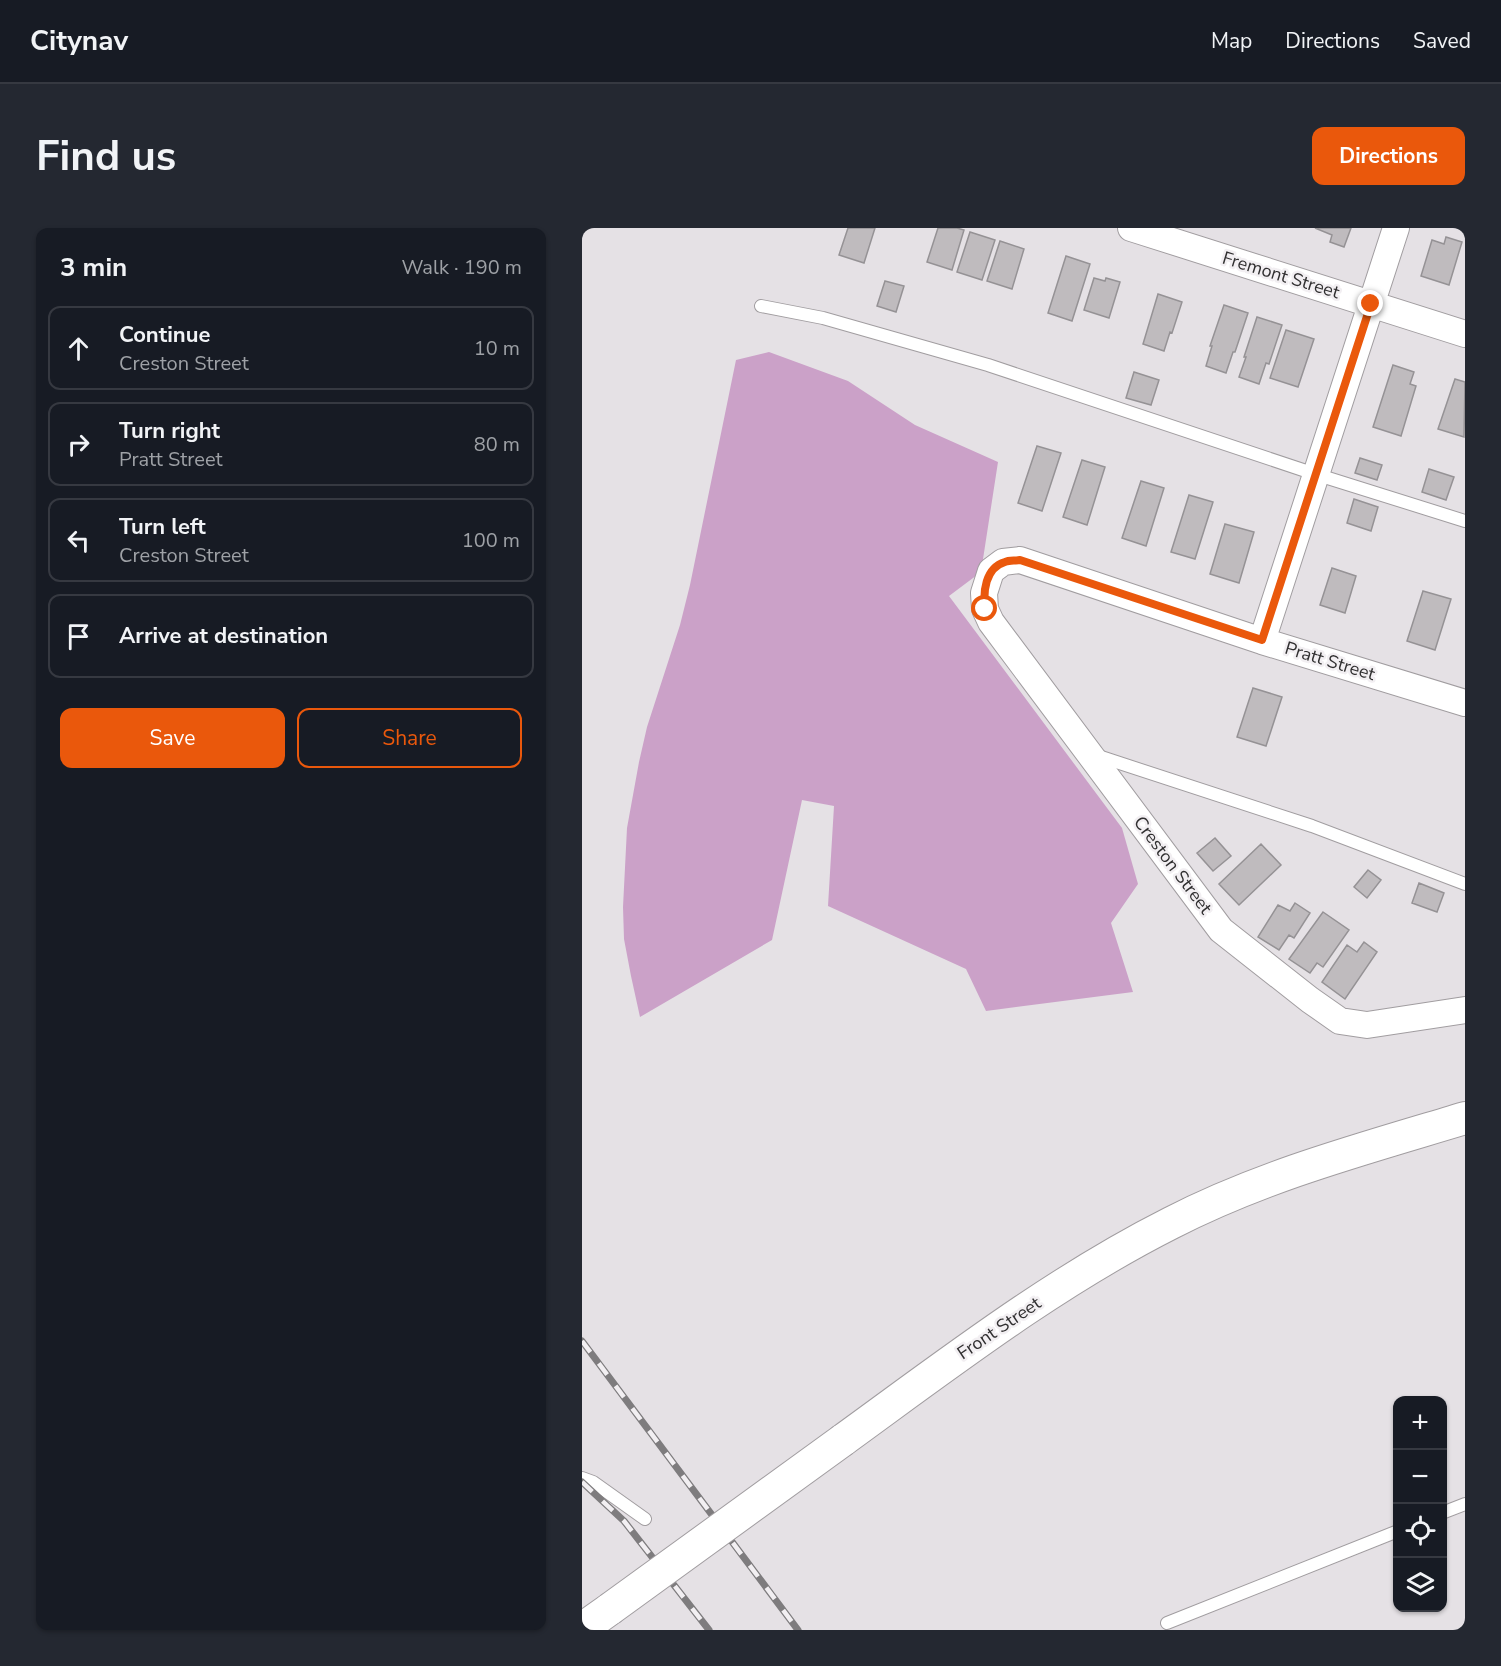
<!DOCTYPE html>
<html lang="en">
<head>
<meta charset="utf-8">
<style>
	:root { --surface:#171b24; --page:#242831; --text:#f1f3f6; --muted:#9ea1a6; --line:#363941; --accent:#ea580c }
	body { margin:0; font-family:"Nunito Sans",sans-serif; background:var(--page); color:var(--text) }
	.controls { position:absolute; right:18px; bottom:18px; display:grid; overflow:hidden; border-radius:12px; box-shadow:0 2px 4px #0004 }
	.controls button { width:54px; height:54px; display:grid; place-items:center; padding:0; border:0; border-bottom:2px solid var(--line); background:var(--surface); color:var(--text); font:30px sans-serif }
	.stop { position:absolute; width:18px; height:18px; margin:-14px; border:4px solid #ea580c; border-radius:50%; background:#fff }
	.stop.end { background:#ea580c; border-color:#fff; box-shadow:0 2px 6px #0008 }
	.list { margin:0; padding:0; list-style:none }
	h2 { display:flex; justify-content:space-between; align-items:center; height:78px; margin:0; padding:0 24px; font-size:26px }
	h2 small { font-size:20px; font-weight:400; color:var(--muted) }
	.list li { display:grid; grid-template-columns:39px 1fr auto; gap:18px; align-items:center; box-sizing:border-box; height:84px; margin:0 12px 12px; padding:0 12px; border:2px solid var(--line); border-radius:12px }
	.list b { display:block; font-size:22px; white-space:nowrap }
	.list p { margin:0; font-size:20px; white-space:nowrap; color:var(--muted) }
	.list em { font-size:20px; font-style:normal; color:var(--muted) }
	.actions { display:flex; gap:12px; padding:18px 24px }
	.actions a { flex:1; padding:14px 0; border:2px solid var(--accent); border-radius:12px; text-align:center; font-size:21px; color:var(--accent) }
	.actions .main { background:var(--accent); color:#fff }
	.icon { flex:none; width:33px; height:33px; fill:none; stroke:currentColor; stroke-width:2; stroke-linecap:round; stroke-linejoin:round }
	.map { position:relative; flex:none; width:883px; height:1402px; overflow:hidden; border-radius:12px }
	header { display:flex; align-items:center; gap:36px; box-sizing:border-box; height:84px; padding:0 30px; background:var(--surface); border-bottom:2px solid var(--line) }
	header strong { font-size:28px }
	nav { display:flex; gap:33px; margin-inline-start:auto; font-size:21px }
	.intro { display:flex; align-items:center; justify-content:space-between; box-sizing:border-box; height:144px; padding:0 36px }
	h1 { margin:0; font-size:42px }
	.button { padding:15px 27px; border-radius:12px; background:var(--accent); color:#fff; font-size:21px; font-weight:700 }
	main { display:flex; gap:36px; padding:0 36px }
	aside { flex:1; background:var(--surface); border-radius:12px; box-shadow:0 2px 4px #0004 }
	.map>svg:first-child { display:block }
	.forest { fill:#cba1c8 }
	.building { fill:#bfbbbe; stroke:#959295; stroke-width:1.5 }
	.lines { fill:none; stroke-linecap:round; stroke-linejoin:round }
	.service-casing { stroke:#a19da0; stroke-width:14 }
	.minor-casing { stroke:#a19da0; stroke-width:28 }
	.tertiary-casing { stroke:#a19da0; stroke-width:34 }
	.service { stroke:#fff; stroke-width:12 }
	.minor { stroke:#fff; stroke-width:26 }
	.tertiary { stroke:#fff; stroke-width:32 }
	.rail-casing { stroke:#7e7c7e; stroke-width:7 }
	.rail { stroke:#f2eff2; stroke-width:4.5; stroke-dasharray:14; stroke-linecap:butt }
	.tertiary-bridge-casing { stroke:#a19da0; stroke-width:34; stroke-linecap:butt }
	.tertiary-bridge { stroke:#fff; stroke-width:32 }
	.route { stroke:#ea580c; stroke-width:8 }
	.labels { text-anchor:middle; dominant-baseline:central; stroke-width:5; stroke-linejoin:round; paint-order:stroke }
	.street-label { font-size:18px; fill:#302f30; stroke:#f2eff2 }
</style>
</head>
<body>
<header>
<strong>Citynav</strong>
<nav><a>Map</a><a>Directions</a><a>Saved</a></nav>
</header>
<div class="intro"><h1>Find us</h1><a class="button">Directions</a></div>
<main>
<aside>
<h2>3 min<small>Walk · 190 m</small></h2>
<ul class="list">
<li><svg class="icon" aria-label="ahead" viewBox="0 0 24 24"><path d="M12 20V5M6 11l6-6 6 6"/></svg><div><b>Continue</b><p>Creston Street</p></div><em>10 m</em></li>
<li><svg class="icon" aria-label="right" viewBox="0 0 24 24"><path d="M7 20v-9h11M14 6l5 5-5 5"/></svg><div><b>Turn right</b><p>Pratt Street</p></div><em>80 m</em></li>
<li><svg class="icon" aria-label="left" viewBox="0 0 24 24"><path d="M17 20v-9H6M10 6l-5 5 5 5"/></svg><div><b>Turn left</b><p>Creston Street</p></div><em>100 m</em></li>
<li><svg class="icon" aria-label="arrive" viewBox="0 0 24 24"><path d="M6 21V4h12l-3 4 3 4H6"/></svg><div><b>Arrive at destination</b></div></li>
</ul>
<div class="actions"><a class="main">Save</a><a>Share</a></div>
</aside>
<div class="map">
<svg width="883" height="1402" viewBox="0 0 883 1402">
	<rect width="100%" height="100%" fill="#e5e1e5"/>
	<path class="forest" d="M187,124L266,153L333,197L416,234L399,344L367,368L540,600L556,656L529,695L551,764L404,783L384,741L246,678L252,578L220,572L190,712L58,789L49,748L42,711L41,679L45,600L57,534L65,499L98,397L108,357L154,132Z"/>
	<path class="building" d="M266,0H293L282,35L257,27Z
		M356,0H375L382,2L370,42L345,34Z
		M733,0H769L762,19L748,14L750,7Z
		M388,4L413,12L400,52L375,44Z
		M864,9L880,14L867,57L839,48L850,12L862,16Z
		M418,13L442,21L430,61L405,53Z
		M484,28L508,36L490,93L466,85Z
		M512,50L523,53L524,50L538,54L527,90L502,82Z
		M303,53L322,58L314,84L295,78Z
		M576,66L600,74L590,105L588,104L582,123L561,116Z
		M642,77L666,85L653,124H651L644,145L624,138L630,118H628Z
		M675,89L700,97L687,136L684,135L677,156L657,149L664,129H662Z
		M704,102L732,111L716,159L688,150Z
		M811,137L832,144L828,156L834,158L819,208L791,199Z
		M552,144L577,152L569,177L544,170Z
		M873,151L883,154L882,209L856,201Z
		M455,218L479,225L460,283L436,275Z
		M778,230L800,237L795,252L773,245Z
		M500,232L523,239L505,297L481,289Z
		M847,241L872,249L864,272L840,264Z
		M559,253L582,260L564,318L540,310Z
		M607,267L631,274L613,331L589,324Z
		M772,271L796,279L789,303L765,295Z
		M643,296L672,304L657,355L628,346Z
		M750,340L774,348L763,385L738,377Z
		M841,363L869,371L853,422L825,413Z
		M671,460L700,469L684,518L655,509Z
		M633,610L649,628L631,643L615,625Z
		M679,616L699,637L657,677L637,656Z
		M786,642L799,652L785,670L772,659Z
		M837,655L862,665L855,684L830,675Z
		M713,675L728,685L712,710L707,707L697,722L676,709L696,677L708,683Z
		M741,684L767,702L741,739L735,735L728,745L707,731Z
		M782,714L795,724L763,771L740,754L765,717L775,724Z"/>
	<g class="lines">
		<g class="service-casing">
			<path id="service" d="M179,78L241,90L406,137L733,246L883,293
				M513,527L730,598L883,656
				M0,1250L11,1254L63,1291
				M860,1285L883,1276
				M585,1395L816,1303"/>
		</g>
		<g class="minor-casing">
			<path id="minor" d="M549,0L883,106
				M680,413L814,0
				M883,475L680,413L438,332L421,334L409,343L402,365L403,381L409,394L639,702L728,772L758,793L785,797L883,782"/>
		</g>
		<g class="tertiary-casing">
			<path id="tertiary" d="M261,1212C367,1135 472,1054 589,995C682,947 784,920 883,890
				M0,1401L28,1381"/>
		</g>
		<use href="#service" class="service"/>
		<use href="#minor" class="minor"/>
		<use href="#tertiary" class="tertiary"/>
		<g class="rail-casing">
			<path id="rail" d="M0,1113L216,1402
				M0,1254L42,1293L127,1402"/>
		</g>
		<use href="#rail" class="rail"/>
		<g class="tertiary-bridge-casing">
			<path id="tertiary-bridge" d="M28,1381L261,1212"/>
		</g>
		<use href="#tertiary-bridge" class="tertiary-bridge"/>
	</g>
	<g class="lines">
		<path class="route" d="M403,381C401,364 403,340 423,334C427,332 433,333 438,332L680,412L789,76"/>
	</g>
	<g class="labels">
		<g class="street-label">
			<text transform="translate(699 47) rotate(17)">Fremont Street</text>
			<text transform="translate(748 433) rotate(17)">Pratt Street</text>
			<text transform="translate(591 637) rotate(53)">Creston Street</text>
			<text transform="translate(417 1100) rotate(-34)">Front Street</text>
		</g>
	</g>
</svg>
<div class="controls">
<button>+</button>
<button>−</button>
<button><svg class="icon" aria-label="locate" viewBox="0 0 24 24"><circle cx="12" cy="12" r="6"/><path d="M12 2v4M12 18v4M2 12h4M18 12h4"/></svg></button>
<button><svg class="icon" aria-label="layers" viewBox="0 0 24 24"><path d="M12 4l9 5-9 5-9-5zM3 14l9 5 9-5"/></svg></button>
</div>
<div class="stop" style="left:403px;top:381px"></div>
<div class="stop end" style="left:789px;top:76px"></div>
</div>
</main>
</body>
</html>
